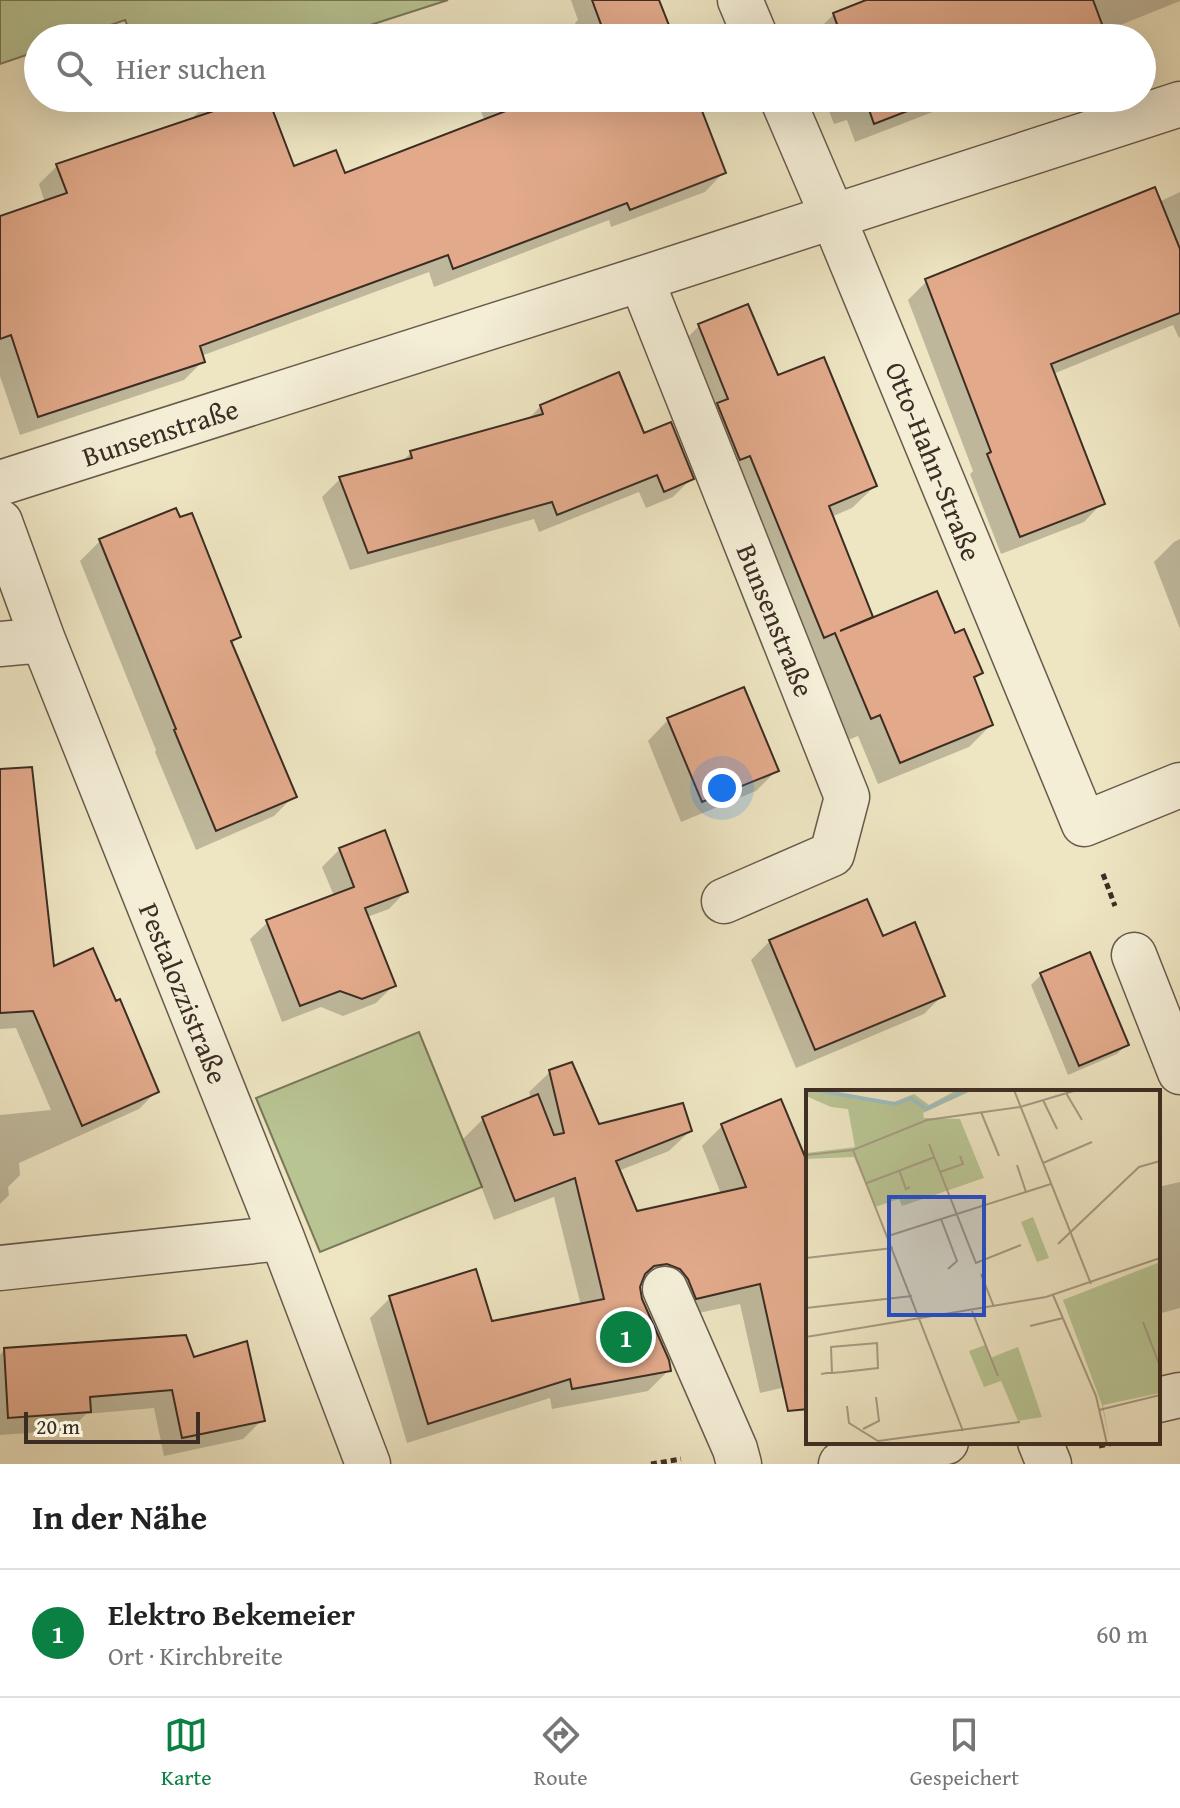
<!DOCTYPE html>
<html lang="de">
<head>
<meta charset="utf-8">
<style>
	:root { --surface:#fff; --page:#f6f6f6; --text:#222; --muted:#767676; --line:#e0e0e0; --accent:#0b8043 }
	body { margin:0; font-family:"Gentium Book Plus",serif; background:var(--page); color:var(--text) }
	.scale { position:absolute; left:24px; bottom:20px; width:176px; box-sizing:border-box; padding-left:8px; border:4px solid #3c2d24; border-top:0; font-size:22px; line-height:28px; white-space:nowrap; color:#3c2d24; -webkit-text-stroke:6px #f4eed7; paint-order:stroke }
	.you { position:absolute; left:722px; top:788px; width:28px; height:28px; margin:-20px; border:6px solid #fff; border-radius:50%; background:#1a73e8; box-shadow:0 0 0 12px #1a73e833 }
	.badge { display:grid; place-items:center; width:52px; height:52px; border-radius:50%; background:var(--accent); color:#fff; font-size:26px; font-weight:700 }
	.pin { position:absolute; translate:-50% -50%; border:4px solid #fff; box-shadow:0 2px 8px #0006 }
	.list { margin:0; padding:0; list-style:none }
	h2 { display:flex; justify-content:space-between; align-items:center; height:104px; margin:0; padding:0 32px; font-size:34px }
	h2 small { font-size:26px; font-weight:400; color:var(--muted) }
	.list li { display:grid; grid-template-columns:52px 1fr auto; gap:24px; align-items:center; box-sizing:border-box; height:128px; padding:0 32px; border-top:2px solid var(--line) }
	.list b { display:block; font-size:30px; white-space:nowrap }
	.list p { margin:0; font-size:26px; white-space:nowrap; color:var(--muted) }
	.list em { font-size:26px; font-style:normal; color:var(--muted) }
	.icon { flex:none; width:44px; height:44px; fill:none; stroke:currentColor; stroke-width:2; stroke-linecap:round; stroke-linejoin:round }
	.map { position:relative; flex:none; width:1180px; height:1464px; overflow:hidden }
	.search { position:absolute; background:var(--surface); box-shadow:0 8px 32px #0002; left:24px; right:24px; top:24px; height:88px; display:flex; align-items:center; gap:20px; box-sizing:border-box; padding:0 28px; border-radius:44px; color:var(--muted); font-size:30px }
	.sheet { height:232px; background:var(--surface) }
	nav { display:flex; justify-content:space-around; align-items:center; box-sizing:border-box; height:112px; border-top:2px solid var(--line); background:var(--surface); font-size:22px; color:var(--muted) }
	nav a { display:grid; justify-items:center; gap:4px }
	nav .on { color:var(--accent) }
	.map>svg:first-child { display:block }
	.green { fill:#b9c493; stroke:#7a785c; stroke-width:2 }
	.shadow { fill:#0003 }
	.building { fill:#e2aa8b; stroke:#3c2d24; stroke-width:2 }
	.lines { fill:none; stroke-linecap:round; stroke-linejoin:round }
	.minor-casing { stroke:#685b4c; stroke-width:47 }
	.path { stroke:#3c2d24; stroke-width:5; stroke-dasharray:6 4; stroke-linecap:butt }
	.minor { stroke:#f4eed7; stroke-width:44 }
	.labels { text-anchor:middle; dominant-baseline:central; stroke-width:6; stroke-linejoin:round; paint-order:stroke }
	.street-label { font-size:28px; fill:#3c2d24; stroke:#f4eed7 }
	.inset-river { fill:none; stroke:#9ebcbe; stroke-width:4 }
	.inset-road { fill:none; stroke:#a79b83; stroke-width:2 }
	.view { fill:#1d4ed8; fill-opacity:0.15; stroke:#1d4ed8; stroke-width:4 }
	.inset-edge { fill:none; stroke:#3c2d24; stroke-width:4 }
</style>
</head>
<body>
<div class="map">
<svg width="1180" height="1464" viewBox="0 0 1180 1464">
	<rect width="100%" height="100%" fill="#eee5c2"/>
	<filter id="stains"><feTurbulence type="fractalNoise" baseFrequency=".0025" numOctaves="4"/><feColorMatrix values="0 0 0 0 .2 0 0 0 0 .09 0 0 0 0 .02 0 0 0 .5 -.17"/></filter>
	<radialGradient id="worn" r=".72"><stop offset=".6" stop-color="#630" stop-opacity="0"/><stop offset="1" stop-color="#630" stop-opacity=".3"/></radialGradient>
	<path class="green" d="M0,0H448L330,38H133L125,20L73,38H38V51L0,64Z
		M419,1032L482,1187L320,1252L256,1098Z"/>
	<path class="shadow" d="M571,0H657L671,38H558L578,30L575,23L578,20Z
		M872,0H1180V1L1103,32L1105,38H816L814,34L834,14Z
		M213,98H260L293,168L344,175L485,122L476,98H694L723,173L705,192L611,227L609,220L434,287L429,272L201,356L203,361L184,380L20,435L0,376V218L45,203L39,184L58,165L195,119L194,116Z
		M824,98H969L855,142L847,120L834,124Z
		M994,98H1017L997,105Z
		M1180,192V337L1179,338L1173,325L1053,374L1102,503L1084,522L1001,554L970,474L973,471L908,300L927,281L1159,202Z
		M699,326L777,378L875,486L852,508L831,517L870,616L863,624L954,636L981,673L973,681L991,725L969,747L878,784L858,736L848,740L677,348Z
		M541,406L643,436L691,479L673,497L646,508L639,492L539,532L534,519L350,570L322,497L340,479L400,463L411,453L526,421Z
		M1180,539V629L1154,562L1174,542Z
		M100,541L239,636L231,645L294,796L274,816L196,850L155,752L156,750L80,561Z
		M668,720L776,771L756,791L681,822L648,741Z
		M340,849L406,891L389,909L367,917L393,986L376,1003L343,1016L321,1007L282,1022L250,939L268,922L334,896L322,867Z
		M0,859L52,969L157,1091L139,1109L19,1163L20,1175L8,1187L9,1195L0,1204V1115L51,1110L16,1028L0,1029Z
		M882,938L943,995L924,1014L796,1068L751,960L770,941Z
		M1041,975L1127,1044L1117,1054L1068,1075L1031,985Z
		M550,1072L598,1126L690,1131L669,1151L618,1171L636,1213L721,1194L702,1146L722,1126L808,1169V1382L760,1393L740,1304L676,1318L647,1284L639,1285L640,1300L669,1370L648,1391L552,1409L550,1398L407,1443L370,1318L390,1298L491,1324L581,1306L554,1197L494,1220L463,1139L483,1119L531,1099L529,1092Z
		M1180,1182V1308L1158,1314V1187Z
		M4,1350L193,1360L262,1420L243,1439L164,1456L154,1408L86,1414L70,1430L0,1435V1355Z"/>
	<path class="building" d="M592,0H659L674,38H606Z
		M866,0H1093L1106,35L1099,38H842L833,13Z
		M212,98H268L294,166L336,150L345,173L506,111L501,98H697L726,173L630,210L627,203L453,269L448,255L200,346L205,362L38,417L11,335L0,339V216L67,193L56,164L217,110Z
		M865,98H941L874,124Z
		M1155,187L1180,249V313L1051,364L1105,504L1020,537L987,454L991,452L925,279Z
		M748,304L778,375L824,357L877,486L829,506L873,617L840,631L937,591L955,633L964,629L983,673L974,677L993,725L900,763L880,715L871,719L835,633L824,638L750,456L740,460L717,403L728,399L698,324Z
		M619,372L644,433L671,422L694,479L664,492L657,475L557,515L552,502L368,553L339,477L412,458L410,451L543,414L540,405Z
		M176,508L180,517L192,513L241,637L231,641L297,797L216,831L174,730L176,729L99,539Z
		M744,687L779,771L702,802L667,718Z
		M32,767L54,966L93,948L116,1001L120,999L159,1092L82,1126L33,1011L0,1013V769Z
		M385,830L408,892L365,908L396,986L362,999L340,991L300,1006L266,920L354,887L339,848Z
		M867,899L883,936L915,922L945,996L815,1050L769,940Z
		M1090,952L1129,1045L1079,1066L1040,973Z
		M572,1062L599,1124L683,1103L692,1131L616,1161L637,1211L746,1187L721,1124L781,1099L808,1164V1409L788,1411L760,1284L696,1299L688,1279L680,1269L667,1264L654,1266L645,1274L640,1287L642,1299L669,1360L671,1371L572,1389L570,1379L428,1424L389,1296L476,1269L492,1321L604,1299L575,1178L515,1201L482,1117L538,1094L554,1135L564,1133L549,1070Z
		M186,1335L194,1357L247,1341L265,1421L182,1438L172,1390L90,1397L91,1412L8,1418L4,1348Z"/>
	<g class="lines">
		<g class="minor-casing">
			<path id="minor" d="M740,0L756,38
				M782,98L833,217L1084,824L1180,785
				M641,279L847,797L832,854L724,901
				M0,483L641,279L1180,104
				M0,522L43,640L282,1238L368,1464
				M0,644L43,640
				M1134,955L1180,1072
				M0,1268L282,1238
				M665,1289L735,1449L739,1464
				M1158,1400L1180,1395
				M1040,1442L1049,1464
				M841,1464L946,1442"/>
		</g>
		<path class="path" d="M1103,874L1115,906
			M1099,1446L1118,1442
			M651,1464L681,1459"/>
		<use href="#minor" class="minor"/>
	</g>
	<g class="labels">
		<g class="street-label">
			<text transform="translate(160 432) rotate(-18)">Bunsenstraße</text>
			<text transform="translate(934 461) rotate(68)">Otto-Hahn-Straße</text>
			<text transform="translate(776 620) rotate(68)">Bunsenstraße</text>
			<text transform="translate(184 993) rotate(68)">Pestalozzistraße</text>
		</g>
	</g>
	<g transform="translate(806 1090)">
		<rect width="354" height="354" fill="#eee5c2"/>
		<path d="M0,0L88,12L108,4L123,15L151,0H167L117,23L118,28L154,29L178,88L96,116L93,109L69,117L48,67L0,69V63L49,57L42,19L25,17L0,6ZM227,127L243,168L231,172L215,132ZM354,172V303L297,315L304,354L296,315L257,210ZM179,255L184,268L212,257L236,327L212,331L195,291L178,297L163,261Z" fill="#b9c493"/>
		<path class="inset-river" d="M9,0L89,14L105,8L120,19L161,0"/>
		<path class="inset-road" d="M208,0L285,194M260,3L276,30M237,10L251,39M175,22L193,66M123,54L170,173L215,155M47,60L157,341M0,65L47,60L121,30L214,17L271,0M237,73L286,52M211,75L220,102M93,80L100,99L104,97M134,82L157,74L154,66M61,93L129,67M135,129L151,171L142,179M82,146L245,94M252,154L333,77L354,71M0,168L87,158M175,184L188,217M247,205L290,306L301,354M0,218L106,206M166,221L192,286M337,232L354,276M224,236L257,228M0,247L240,207L354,168M15,284L21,283H26L37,282L72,278L71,253L25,257L26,283M41,316L43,333L72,351L214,332M293,320L354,305M57,339L73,331L70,307"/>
		<path class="view" d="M83,107H178V225H83Z"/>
		<rect width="354" height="354" class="inset-edge"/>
	</g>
	<rect width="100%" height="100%" filter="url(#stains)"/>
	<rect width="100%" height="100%" fill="url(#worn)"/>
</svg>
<div class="scale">20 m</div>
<div class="you"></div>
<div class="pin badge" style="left:626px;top:1337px">1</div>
<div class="search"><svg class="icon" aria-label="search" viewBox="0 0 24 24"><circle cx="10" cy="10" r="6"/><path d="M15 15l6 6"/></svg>Hier suchen</div>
</div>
<section class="sheet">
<h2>In der Nähe<small></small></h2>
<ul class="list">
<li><span class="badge">1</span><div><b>Elektro Bekemeier</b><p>Ort · Kirchbreite</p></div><em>60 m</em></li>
</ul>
</section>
<nav>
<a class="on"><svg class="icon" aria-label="map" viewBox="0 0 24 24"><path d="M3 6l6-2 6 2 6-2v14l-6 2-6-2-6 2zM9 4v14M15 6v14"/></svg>Karte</a>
<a><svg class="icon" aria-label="directions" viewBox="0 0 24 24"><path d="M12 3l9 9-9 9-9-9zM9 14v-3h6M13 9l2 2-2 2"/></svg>Route</a>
<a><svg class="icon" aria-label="saved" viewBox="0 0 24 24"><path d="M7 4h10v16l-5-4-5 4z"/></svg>Gespeichert</a>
</nav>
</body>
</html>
